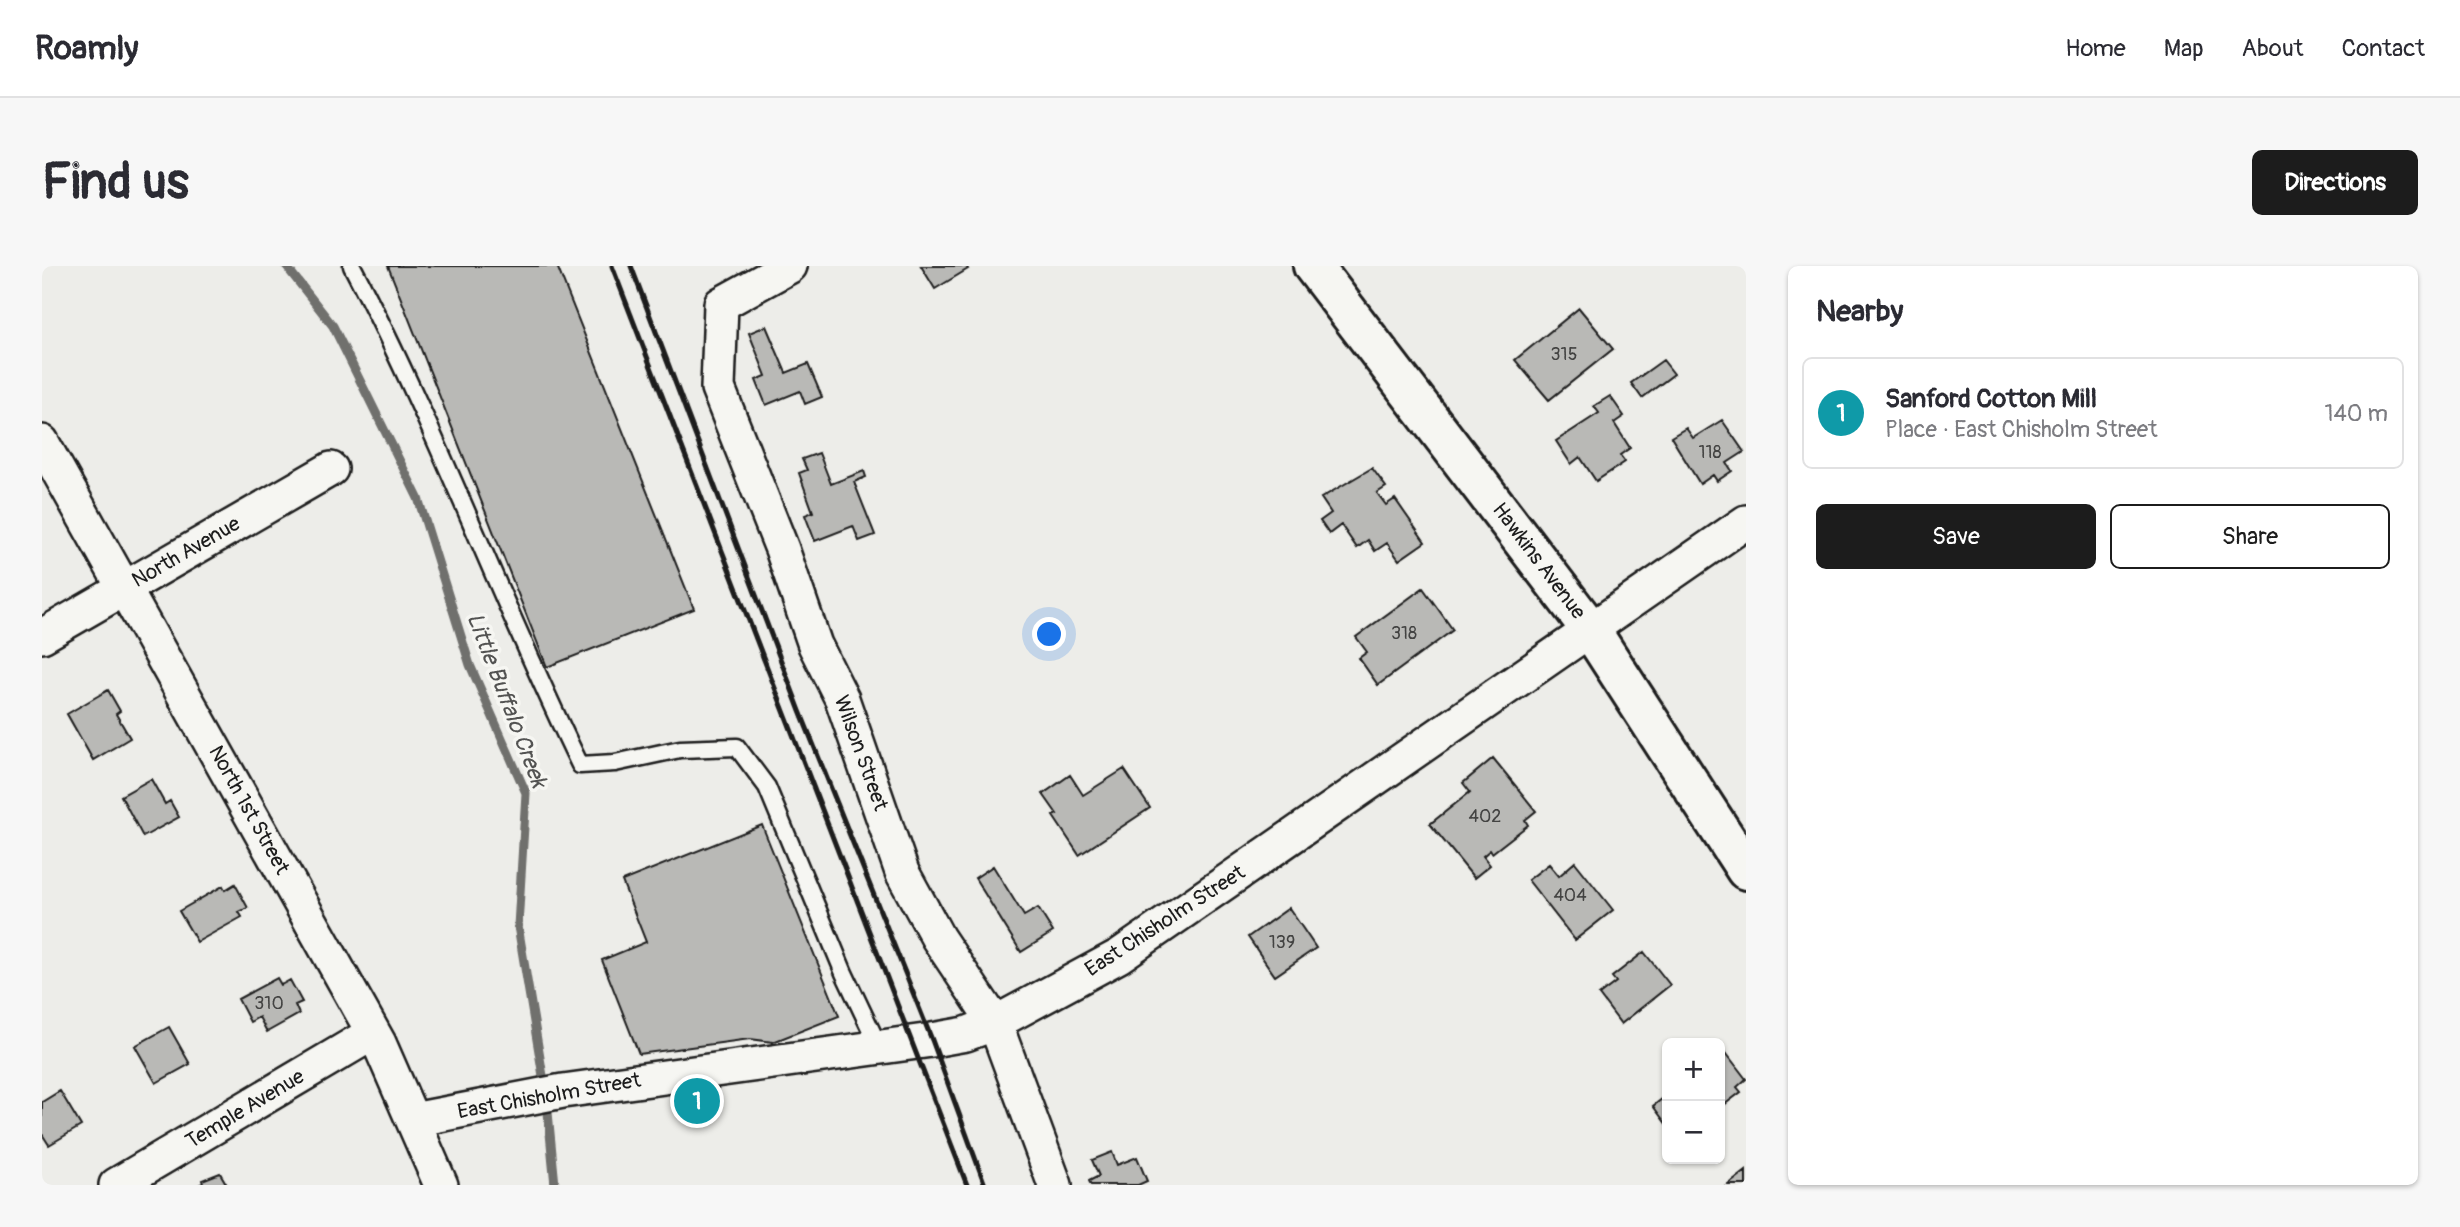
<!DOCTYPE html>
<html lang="en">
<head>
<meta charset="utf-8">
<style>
	:root { --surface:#fff; --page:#f7f7f7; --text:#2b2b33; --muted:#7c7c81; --line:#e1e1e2; --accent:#1c1c1c }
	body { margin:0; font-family:Pangolin,sans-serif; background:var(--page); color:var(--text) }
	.controls { position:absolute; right:21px; bottom:21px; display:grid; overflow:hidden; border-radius:10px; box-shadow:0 2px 5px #0004 }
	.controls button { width:63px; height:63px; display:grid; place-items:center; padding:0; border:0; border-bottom:2px solid var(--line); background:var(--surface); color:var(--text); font:35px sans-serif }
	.you { position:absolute; left:1008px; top:369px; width:24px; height:24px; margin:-18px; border:5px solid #fff; border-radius:50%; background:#1a73e8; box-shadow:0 0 0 10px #1a73e833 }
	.badge { display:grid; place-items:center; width:46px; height:46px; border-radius:50%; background:var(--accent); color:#fff; font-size:23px; font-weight:700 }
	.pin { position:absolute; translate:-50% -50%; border:4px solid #fff; box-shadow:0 2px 7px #0006 }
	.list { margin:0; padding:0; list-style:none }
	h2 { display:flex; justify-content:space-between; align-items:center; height:91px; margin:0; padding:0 28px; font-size:30px }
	h2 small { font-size:23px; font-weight:400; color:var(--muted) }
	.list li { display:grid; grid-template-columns:46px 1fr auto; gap:21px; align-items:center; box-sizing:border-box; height:112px; margin:0 14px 14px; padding:0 14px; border:2px solid var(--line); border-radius:10px }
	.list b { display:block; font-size:26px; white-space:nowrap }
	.list p { margin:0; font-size:23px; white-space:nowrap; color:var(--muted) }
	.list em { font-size:23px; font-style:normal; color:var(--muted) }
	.actions { display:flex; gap:14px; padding:21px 28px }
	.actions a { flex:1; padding:16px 0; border:2px solid var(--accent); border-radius:10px; text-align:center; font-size:24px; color:var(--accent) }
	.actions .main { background:var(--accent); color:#fff }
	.map { position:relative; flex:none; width:1704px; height:919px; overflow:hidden; border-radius:10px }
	header { display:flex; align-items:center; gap:42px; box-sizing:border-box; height:98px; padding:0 35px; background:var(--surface); border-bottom:2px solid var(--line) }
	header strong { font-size:33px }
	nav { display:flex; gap:38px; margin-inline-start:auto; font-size:24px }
	.intro { display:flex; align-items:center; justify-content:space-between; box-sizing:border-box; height:168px; padding:0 42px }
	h1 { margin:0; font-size:49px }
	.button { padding:18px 32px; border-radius:10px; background:var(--accent); color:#fff; font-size:24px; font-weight:700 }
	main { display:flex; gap:42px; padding:0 42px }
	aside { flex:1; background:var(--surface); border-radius:10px; box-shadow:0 2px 5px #0004 }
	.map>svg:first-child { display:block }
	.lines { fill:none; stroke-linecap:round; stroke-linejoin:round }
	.stream { stroke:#6f6f6d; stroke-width:9 }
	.building { fill:#b9b9b6; stroke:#1c1c1c; stroke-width:2 }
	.lane-casing { stroke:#1c1c1c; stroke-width:21 }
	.street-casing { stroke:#1c1c1c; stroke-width:38 }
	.primary-casing { stroke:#1c1c1c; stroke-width:44 }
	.lane { stroke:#f6f6f2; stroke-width:16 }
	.street { stroke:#f6f6f2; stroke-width:33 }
	.primary { stroke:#f6f6f2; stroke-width:38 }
	.rail { stroke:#1c1c1c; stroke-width:5 }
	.labels { text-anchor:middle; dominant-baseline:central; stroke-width:7; stroke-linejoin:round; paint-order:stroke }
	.number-label { font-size:18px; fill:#434342 }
	.street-label { font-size:21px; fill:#1c1c1c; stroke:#f6f6f2 }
	.water-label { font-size:23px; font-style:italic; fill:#535352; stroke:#f6f6f2 }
</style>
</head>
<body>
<header>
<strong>Roamly</strong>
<nav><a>Home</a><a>Map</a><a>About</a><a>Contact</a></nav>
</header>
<div class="intro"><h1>Find us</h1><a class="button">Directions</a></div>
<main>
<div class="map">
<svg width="1704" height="919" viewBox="0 0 1704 919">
	<rect width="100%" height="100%" fill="#edede9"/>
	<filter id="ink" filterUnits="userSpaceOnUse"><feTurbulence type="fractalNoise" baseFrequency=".0143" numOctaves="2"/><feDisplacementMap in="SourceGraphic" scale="14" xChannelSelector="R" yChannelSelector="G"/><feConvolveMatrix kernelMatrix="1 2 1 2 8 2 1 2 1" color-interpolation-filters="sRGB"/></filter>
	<g filter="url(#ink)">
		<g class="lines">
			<path class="stream" d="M244,0L291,60L376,232L428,399L484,527L476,660L503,822
				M505,836L513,919"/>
		</g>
		<path class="building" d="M346,0H515L652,343L505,401Z
			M879,0H924L926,3L893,23Z
			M1537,42L1571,83L1507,134L1473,94Z
			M724,60L744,107L766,98L780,131L763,138L758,125L724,139L714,114L724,110L707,67Z
			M1621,94L1632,108L1600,132L1589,117Z
			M1568,130L1582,150L1572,157L1588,182L1578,189L1583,196L1554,215L1538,191L1529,198L1514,175L1557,147L1552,140Z
			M1680,154L1702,186L1685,197L1690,205L1675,215L1671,209L1658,218L1629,171L1644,162L1651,172Z
			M777,187L789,218L822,205L824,211L812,216L833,269L817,275L811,260L773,275L763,249L771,246L757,207L765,204L760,193Z
			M1330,202L1344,221L1335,227L1344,239L1353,233L1383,276L1357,294L1345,277L1333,285L1326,274L1315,282L1299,259L1287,268L1278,255L1289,247L1279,232Z
			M1381,322L1411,364L1336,419L1317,392L1325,386L1314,371Z
			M66,424L78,445L74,448L88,472L51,494L25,448Z
			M1451,492L1494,545L1483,554L1486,559L1450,587L1448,584L1441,590L1448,599L1432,612L1388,558L1428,526L1421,517Z
			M1082,503L1108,542L1037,589L1011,550L1015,548L1001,528L1028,509L1041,529Z
			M109,513L123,538L128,535L137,551L101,571L79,530Z
			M720,559L797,750L731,776L708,773L597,788L560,694L604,676L580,615Z
			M1533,596L1571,644L1533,674L1486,614L1507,598L1517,610Z
			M951,600L982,650L996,642L1011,666L979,686L933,612Z
			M193,618L206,642L197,646L200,651L155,676L137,645L181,620L183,624Z
			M1247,642L1274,682L1233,710L1206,671Z
			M1602,686L1628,719L1579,758L1557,729L1574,716L1570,711Z
			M235,712L239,719L248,714L260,736L253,739L257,748L225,766L217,751L208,756L196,733Z
			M127,761L148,798L114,817L93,780Z
			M1678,779L1704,813L1695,821L1699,826L1678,842Z
			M18,825L39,860L7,879L0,868V836Z
			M647 835a8 8 0 1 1 16 0a8 8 0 1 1-16 0Z
			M1625,829V859L1611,840Z
			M1070,886L1075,899L1095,891L1105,915L1096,919H1049L1047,915L1057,910L1050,894Z
			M1704,905V919H1686Z
			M178,907L185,919H157L161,917L160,914Z"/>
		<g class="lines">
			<g class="lane-casing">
				<path id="lane" d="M310,0C395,162 458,335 538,499L573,497L638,483L695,481L725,521L802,707L837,781"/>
			</g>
			<g class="street-casing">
				<path id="street" d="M748,0L679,38L676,122L740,283L773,379L800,433L860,606L896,672L953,757L1013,919
					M0,176L337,777L399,919
					M0,370L289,203
					M371,854L521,825L890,774L924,768L953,757L1077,690L1704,256
					M74,919L331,767"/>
			</g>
			<g class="primary-casing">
				<path id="primary" d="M1271,0L1548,363L1704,604"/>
			</g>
			<use href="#lane" class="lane"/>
			<use href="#street" class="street"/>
			<use href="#primary" class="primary"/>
			<path class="rail" d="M570,0L925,919
				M589,0L758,445L890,774L943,919"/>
		</g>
	</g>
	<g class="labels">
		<g class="number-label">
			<text x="1522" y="88">315</text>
			<text x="1668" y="186">118</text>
			<text x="1362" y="367">318</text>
			<text x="1443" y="550">402</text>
			<text x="1528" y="629">404</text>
			<text x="1240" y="676">139</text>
			<text x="227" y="737">310</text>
		</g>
		<g class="street-label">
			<text transform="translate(144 286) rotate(-30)">North Avenue</text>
			<text transform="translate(1497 295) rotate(53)">Hawkins Avenue</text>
			<text transform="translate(819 487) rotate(70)">Wilson Street</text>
			<text transform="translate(207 544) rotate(61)">North 1st Street</text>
			<text transform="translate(1123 655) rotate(-33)">East Chisholm Street</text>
			<text transform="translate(507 830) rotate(-10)">East Chisholm Street</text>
			<text transform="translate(203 843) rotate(-31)">Temple Avenue</text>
		</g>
		<g class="water-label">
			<text transform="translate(465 434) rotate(69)">Little Buffalo Creek</text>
		</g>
	</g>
</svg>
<div class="controls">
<button>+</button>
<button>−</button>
</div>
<div class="you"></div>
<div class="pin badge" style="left:655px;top:835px;background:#0f9aa8">1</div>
</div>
<aside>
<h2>Nearby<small></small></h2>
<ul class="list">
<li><span class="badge" style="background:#0f9aa8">1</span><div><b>Sanford Cotton Mill</b><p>Place · East Chisholm Street</p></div><em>140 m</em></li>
</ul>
<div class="actions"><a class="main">Save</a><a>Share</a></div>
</aside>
</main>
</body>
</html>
